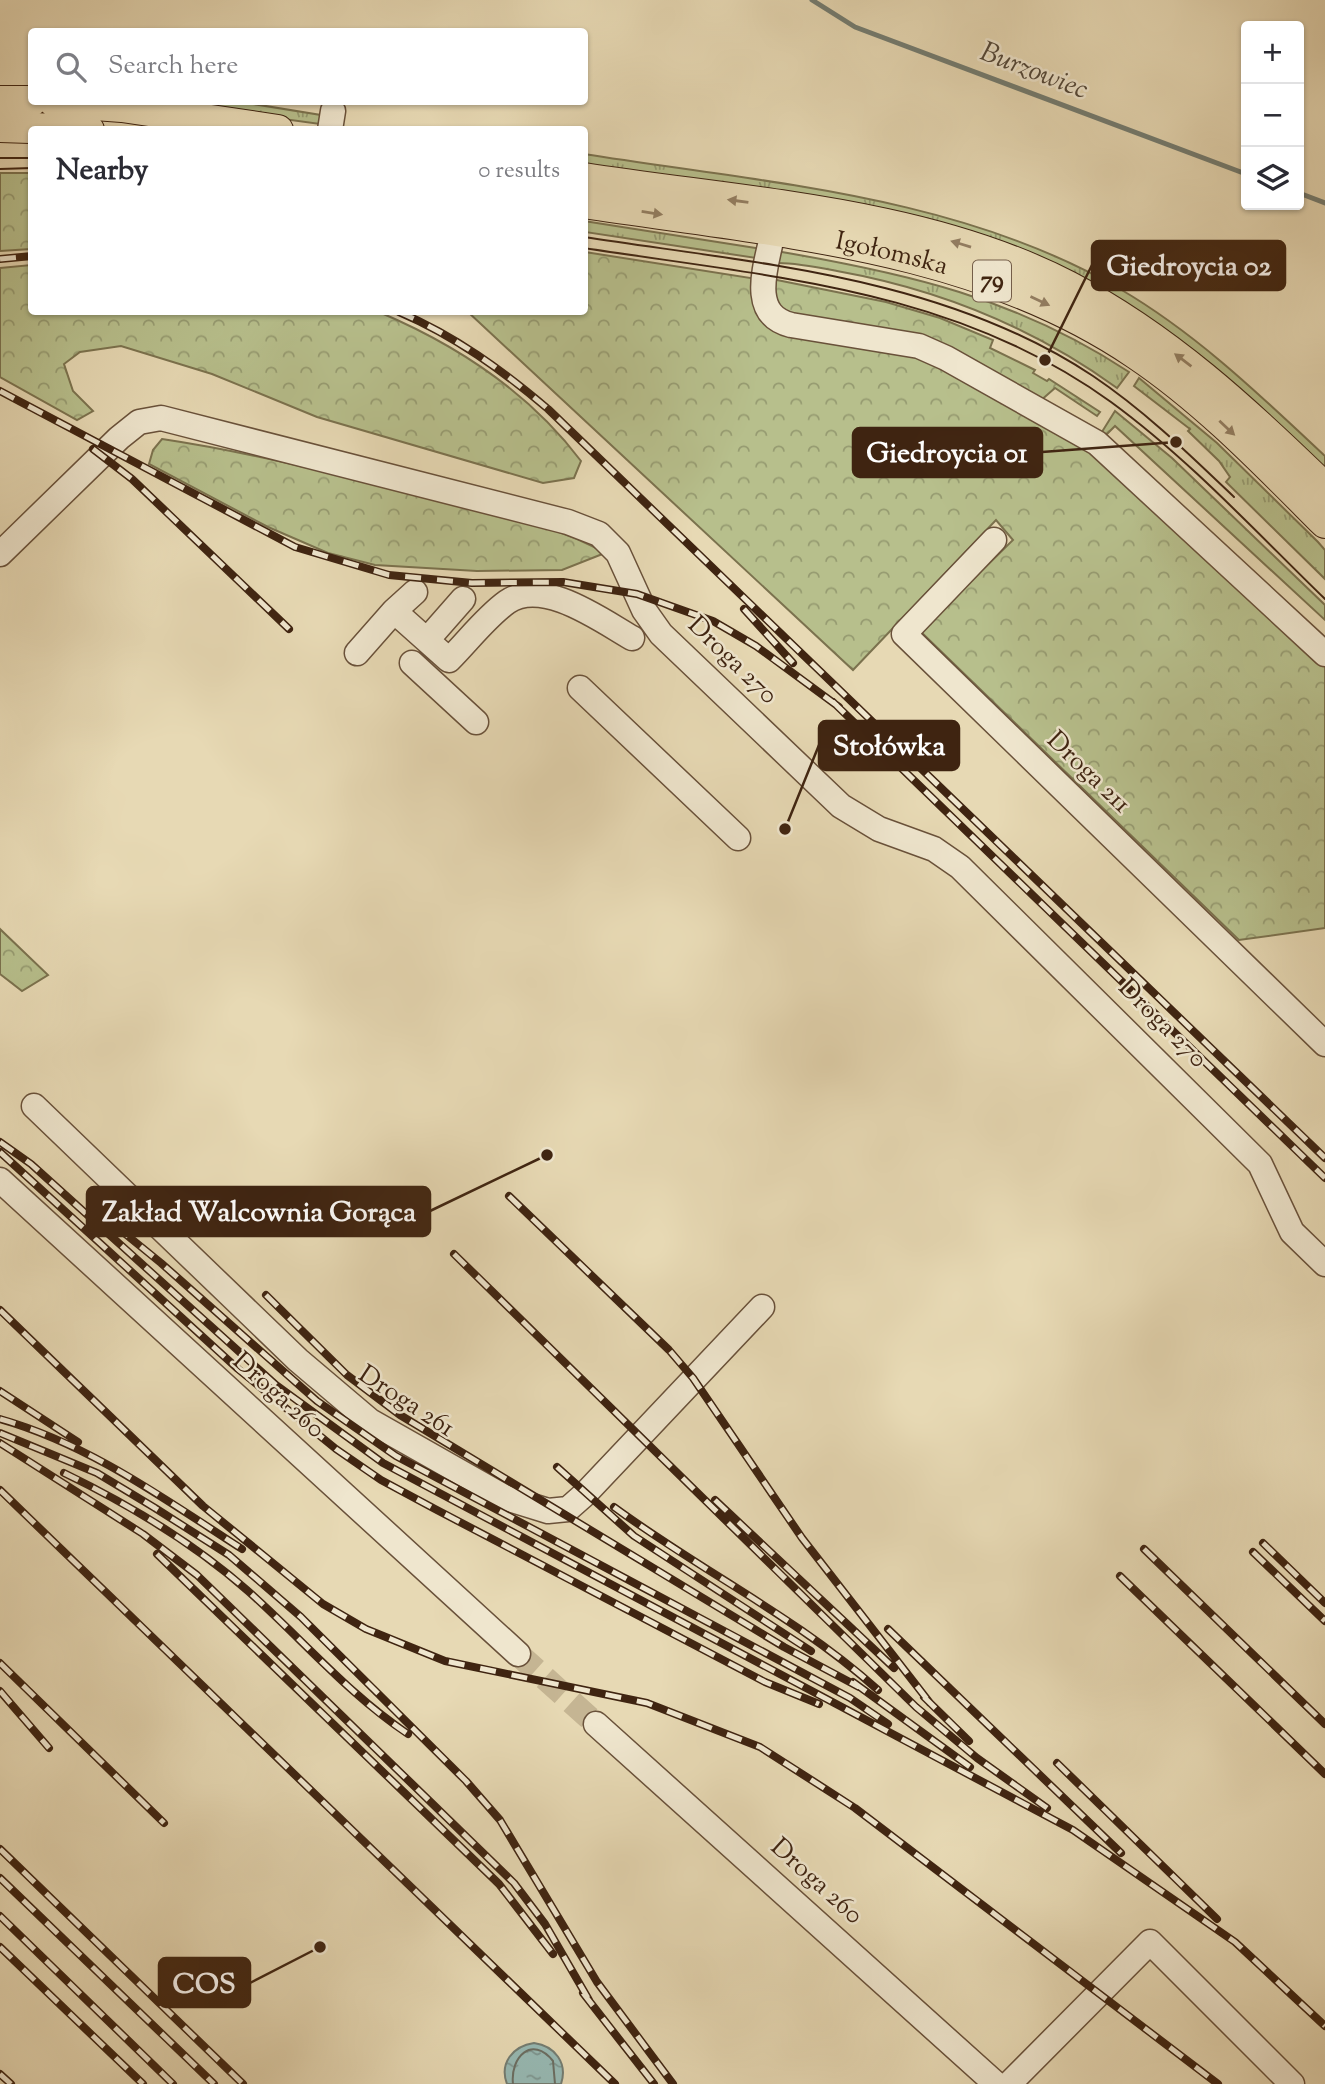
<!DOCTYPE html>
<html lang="en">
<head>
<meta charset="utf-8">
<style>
	:root { --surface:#fff; --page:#f2f2f3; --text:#2b2b33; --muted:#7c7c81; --line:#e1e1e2 }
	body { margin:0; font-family:"Sorts Mill Goudy",serif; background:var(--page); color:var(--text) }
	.controls { position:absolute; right:21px; top:21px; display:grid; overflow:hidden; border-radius:7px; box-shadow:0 2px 5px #0004 }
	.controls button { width:63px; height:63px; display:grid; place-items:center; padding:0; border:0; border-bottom:2px solid var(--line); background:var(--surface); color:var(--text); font:35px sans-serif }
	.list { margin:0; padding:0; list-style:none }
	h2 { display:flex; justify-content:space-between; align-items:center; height:91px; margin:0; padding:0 28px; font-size:30px }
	h2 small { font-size:23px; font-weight:400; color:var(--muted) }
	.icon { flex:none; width:38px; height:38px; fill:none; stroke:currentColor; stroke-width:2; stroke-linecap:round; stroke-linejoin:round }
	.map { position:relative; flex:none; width:1325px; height:2084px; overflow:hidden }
	.search { position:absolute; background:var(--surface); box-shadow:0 2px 5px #0004; left:28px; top:28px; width:560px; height:77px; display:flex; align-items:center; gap:18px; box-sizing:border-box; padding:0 24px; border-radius:7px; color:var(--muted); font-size:26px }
	.panel { position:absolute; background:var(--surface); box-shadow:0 2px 5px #0004; left:28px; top:126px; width:560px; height:189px; border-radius:7px }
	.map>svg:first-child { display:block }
	.grass { fill:url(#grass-tufts); stroke:#7b724e; stroke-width:2 }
	.forest { fill:url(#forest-crowns); stroke:#7b724e; stroke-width:2 }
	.water { fill:url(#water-ripples); stroke:#747d72; stroke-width:2 }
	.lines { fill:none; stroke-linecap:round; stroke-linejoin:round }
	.shore { stroke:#6b6e62; stroke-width:2 }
	.stream { stroke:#747d72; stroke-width:5 }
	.minor-tunnel { stroke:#c5b593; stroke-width:24; stroke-dasharray:24 12; stroke-linecap:butt }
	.minor-casing { stroke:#69513a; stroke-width:27 }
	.major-casing { stroke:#3f2411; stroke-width:32 }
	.minor { stroke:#efe6ce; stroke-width:24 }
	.major { stroke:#e7d9b4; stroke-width:30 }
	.tram { stroke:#3f2411; stroke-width:2 }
	.rail-casing { stroke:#3f2411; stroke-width:8 }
	.rail { stroke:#efe6ce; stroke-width:5; stroke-dasharray:16; stroke-linecap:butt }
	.oneway { fill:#937e62 }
	.labels { text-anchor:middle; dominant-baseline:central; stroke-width:5; stroke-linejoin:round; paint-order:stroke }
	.shield { fill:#efe6ce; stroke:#745e4a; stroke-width:2 }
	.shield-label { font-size:24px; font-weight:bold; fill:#3f2411 }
	.street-label { font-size:26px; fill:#3f2411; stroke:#efe6ce }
	.water-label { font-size:28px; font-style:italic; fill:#55493a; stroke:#efe6ce }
	.leader { fill:none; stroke:#3f2411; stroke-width:2.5 }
	.callout-dot { fill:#3f2411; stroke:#efe6ce; stroke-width:2.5 }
	.callout { fill:#3f2411; stroke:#3f2411; stroke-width:2.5 }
	.callout-label { font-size:28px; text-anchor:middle; font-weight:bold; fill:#fff }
</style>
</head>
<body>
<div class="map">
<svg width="1325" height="2084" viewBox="0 0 1325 2084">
	<defs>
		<pattern id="grass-tufts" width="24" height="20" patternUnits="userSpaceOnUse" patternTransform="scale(1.75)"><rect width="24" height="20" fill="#b7bf8c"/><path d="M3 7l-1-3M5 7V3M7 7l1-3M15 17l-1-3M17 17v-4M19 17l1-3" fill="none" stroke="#969b71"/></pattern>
		<pattern id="forest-crowns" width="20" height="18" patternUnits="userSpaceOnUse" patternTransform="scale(1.75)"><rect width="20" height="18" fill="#b7bf8c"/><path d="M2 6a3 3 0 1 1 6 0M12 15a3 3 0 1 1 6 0" fill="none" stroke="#969b71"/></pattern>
		<pattern id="water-ripples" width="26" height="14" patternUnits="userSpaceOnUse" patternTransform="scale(1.75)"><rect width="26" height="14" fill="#97b9b3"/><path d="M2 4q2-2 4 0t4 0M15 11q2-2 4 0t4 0" fill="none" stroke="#7d9690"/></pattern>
	</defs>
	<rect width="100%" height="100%" fill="#e7d9b4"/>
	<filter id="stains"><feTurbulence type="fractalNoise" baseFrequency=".00286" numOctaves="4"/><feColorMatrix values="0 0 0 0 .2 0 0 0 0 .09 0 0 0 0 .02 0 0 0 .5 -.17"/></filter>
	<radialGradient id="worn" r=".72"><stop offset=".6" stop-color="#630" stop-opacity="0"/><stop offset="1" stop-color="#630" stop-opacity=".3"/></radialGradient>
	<path class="grass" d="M159,102H241L327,116L320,124Z
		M584,154C766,183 958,195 1120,289C1197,334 1261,396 1325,456V473L1186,348L585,166Z
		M584,221L762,249L756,258L585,232Z
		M776,251C906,273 1017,298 1129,372L1117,388C1034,328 938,289 837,271C817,267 793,262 774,263Z
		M1139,378L1217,443L1318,542L1325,550V579L1226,482L1230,477L1219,461L1188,431L1190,429L1134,386Z"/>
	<path class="forest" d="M0,173H31V249L0,251Z
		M585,252L757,279L756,307L910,349L1097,454L1325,663V928L1239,940L920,631L1013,540L996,520L853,670L468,312H584Z
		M31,265L32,312H379C457,345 529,392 581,461L574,478L543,483L317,417L212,374L121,346L80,352L64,364L73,391L93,411L77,420L0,377V268Z
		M772,279L886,302L940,318L993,340L990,348L1035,370L1033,373L1047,381L1049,379L1100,412L1097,416L1055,388L1039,402L949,351L796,320L779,310Z
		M1115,411L1172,458L1325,605V620L1115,426L1104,437L1100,435Z
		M162,439C256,453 346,477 438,500C493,514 555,524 605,553L562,570L477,571L375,565L328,553L268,527L149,464L153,450Z
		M0,929L48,975L22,991L0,974Z"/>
	<path class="water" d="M534,2043C555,2046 568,2063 561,2084H507C499,2063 513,2046 534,2043Z"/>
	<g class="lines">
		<path class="shore" d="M513,2084C510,2057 532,2035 553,2061L555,2084"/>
		<path class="stream" d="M812,0L855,27L1246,174
			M1299,193L1325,203"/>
		<path class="minor-tunnel" d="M518,1654L596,1724"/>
		<g class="minor-casing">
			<path id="minor" d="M330,130L333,111
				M773,232C767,263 747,314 791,325L919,346L946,358L1097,443L1325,654
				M994,540L904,634L1325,1044
				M0,554L119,438L139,422L161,418L568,522L599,534L618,553L644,610L661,634L841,806L879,829L934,849L960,867L1260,1164L1292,1232L1325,1264
				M394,611L415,592
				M427,640L463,599
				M357,653L394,611L449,660C468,641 486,617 507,602C543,577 602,621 632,638
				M412,663L476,722
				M580,688L738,838
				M34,1106L298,1360L370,1421L506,1498L548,1511L568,1509L585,1494L762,1307
				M0,1180L518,1654
				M596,1724L996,2084
				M1009,2084L1150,1942L1292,2084"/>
		</g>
		<g class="major-casing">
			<g id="major">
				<path d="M0,101H32"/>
				<path d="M54,102L122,107L278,130"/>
				<path d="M0,127L89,130"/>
				<path d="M584,178C743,203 923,211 1068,286C1166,337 1246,411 1325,488"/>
				<path id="s1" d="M584,203C772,232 974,244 1136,354C1206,401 1265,463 1325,523"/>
			</g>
		</g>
		<use href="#minor" class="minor"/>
		<use href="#major" class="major"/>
		<path class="tram" d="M0,158H32
			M0,169L32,168
			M584,237C759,264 942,276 1093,376C1145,411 1189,454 1234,497
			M584,248C770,277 954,288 1111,402C1189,459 1256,532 1325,599"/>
		<g class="rail-casing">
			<path id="rail" d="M0,259L32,256
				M399,312C455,336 502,370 548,409L1325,1158
				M0,391L295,547L389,575L472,583L563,582L637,594L713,621L756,646L839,707
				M93,449L132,479L289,629
				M744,609L793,663
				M833,702L1325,1178
				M0,1142L31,1164L276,1385L383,1463L1073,1830L1235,1942L1325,2026
				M0,1152L238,1369L336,1449L381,1480L435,1509L765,1682L819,1704
				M509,1196L669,1350L693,1378L802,1538L930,1703
				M91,1206L161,1263L317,1401L396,1456L850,1698L888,1724
				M454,1254L916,1707L977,1758L1047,1808
				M266,1295L347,1375L400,1415L784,1647L859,1687
				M0,1310L203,1506L323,1604L366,1629L445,1661L647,1703L760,1747L855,1808L1218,2084
				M0,1391L78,1442
				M0,1419C89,1444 166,1500 242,1549
				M0,1433L97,1473L155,1508L229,1555L301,1617L466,1781L500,1820L597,1982L673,2084
				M0,1443L143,1534L197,1575L514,1883L545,1924L589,2000
				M557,1467L634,1536L811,1651
				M64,1473C128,1504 195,1544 248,1591C302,1639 348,1694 408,1734
				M0,1490L615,2084
				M715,1500L894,1668
				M614,1507C701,1571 798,1618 878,1690
				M1263,1543L1325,1603
				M1144,1549L1325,1724
				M1253,1552L1325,1621
				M157,1554L499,1884L553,1954
				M1120,1576L1325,1774
				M888,1629L1121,1853
				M0,1663L164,1823
				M853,1682L970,1767
				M0,1691L49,1748
				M924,1697L969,1741
				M1057,1763L1217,1919
				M0,1849L243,2084
				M0,1878L214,2084
				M0,1916L173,2084
				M0,1947L143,2084
				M583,1993L654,2084
				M0,2074L11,2084"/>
		</g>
		<use href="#rail" class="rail"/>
	</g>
	<defs><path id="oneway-solid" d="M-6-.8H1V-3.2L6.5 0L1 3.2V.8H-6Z" transform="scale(1.75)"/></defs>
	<g class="oneway">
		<use href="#oneway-solid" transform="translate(738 201) rotate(-172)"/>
		<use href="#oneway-solid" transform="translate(652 213) rotate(9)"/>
		<use href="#oneway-solid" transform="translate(961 244) rotate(-163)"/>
		<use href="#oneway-solid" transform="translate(1040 301) rotate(25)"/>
		<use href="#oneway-solid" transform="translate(1183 360) rotate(-143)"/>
		<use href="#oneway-solid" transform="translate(1227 428) rotate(43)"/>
	</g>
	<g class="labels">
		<rect class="shield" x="973" y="260.5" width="38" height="41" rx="5"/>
		<g class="shield-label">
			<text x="992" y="281">79</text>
		</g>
		<g class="street-label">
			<text stroke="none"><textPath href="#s1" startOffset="312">Igołomska</textPath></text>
			<text transform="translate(732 661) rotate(44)">Droga 270</text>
			<text transform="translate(1088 773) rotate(44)">Droga 211</text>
			<text transform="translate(1162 1024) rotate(45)">Droga 270</text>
			<text transform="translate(278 1396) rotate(42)">Droga 260</text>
			<text transform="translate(406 1402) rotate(33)">Droga 261</text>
			<text transform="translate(816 1882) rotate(42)">Droga 260</text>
		</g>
		<g class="water-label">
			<text transform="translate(1034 72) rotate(21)">Burzowiec</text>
		</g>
	</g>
	<path class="leader" d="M1045 360L1092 265M1176 442L1042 452M785 829L819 745M547 1155L430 1211M320 1947L250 1983"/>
	<g class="callout-dot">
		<circle cx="1045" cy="360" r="7"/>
		<circle cx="1176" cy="442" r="7"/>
		<circle cx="785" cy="829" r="7"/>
		<circle cx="547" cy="1155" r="7"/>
		<circle cx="320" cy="1947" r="7"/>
	</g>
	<g class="callout">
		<rect x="1092" y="241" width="193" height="49" rx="7"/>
		<rect x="853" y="428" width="189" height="49" rx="7"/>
		<rect x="819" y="721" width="140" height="49" rx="7"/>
		<rect x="87" y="1187" width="343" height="49" rx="7"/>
		<rect x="159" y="1958" width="91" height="49" rx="7"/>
	</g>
	<g class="callout-label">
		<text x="1189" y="275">Giedroycia 02</text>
		<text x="947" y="462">Giedroycia 01</text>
		<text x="889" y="755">Stołówka</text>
		<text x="259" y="1221">Zakład Walcownia Gorąca</text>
		<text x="204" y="1993">COS</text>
	</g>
	<rect width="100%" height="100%" filter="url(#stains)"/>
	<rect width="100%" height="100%" fill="url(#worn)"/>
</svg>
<div class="controls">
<button>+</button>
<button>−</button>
<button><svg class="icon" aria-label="layers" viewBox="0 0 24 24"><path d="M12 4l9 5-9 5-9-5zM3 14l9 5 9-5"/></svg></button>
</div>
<div class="search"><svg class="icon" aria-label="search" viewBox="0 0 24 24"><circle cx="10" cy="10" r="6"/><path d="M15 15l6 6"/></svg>Search here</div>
<section class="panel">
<h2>Nearby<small>0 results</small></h2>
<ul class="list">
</ul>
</section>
</div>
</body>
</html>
